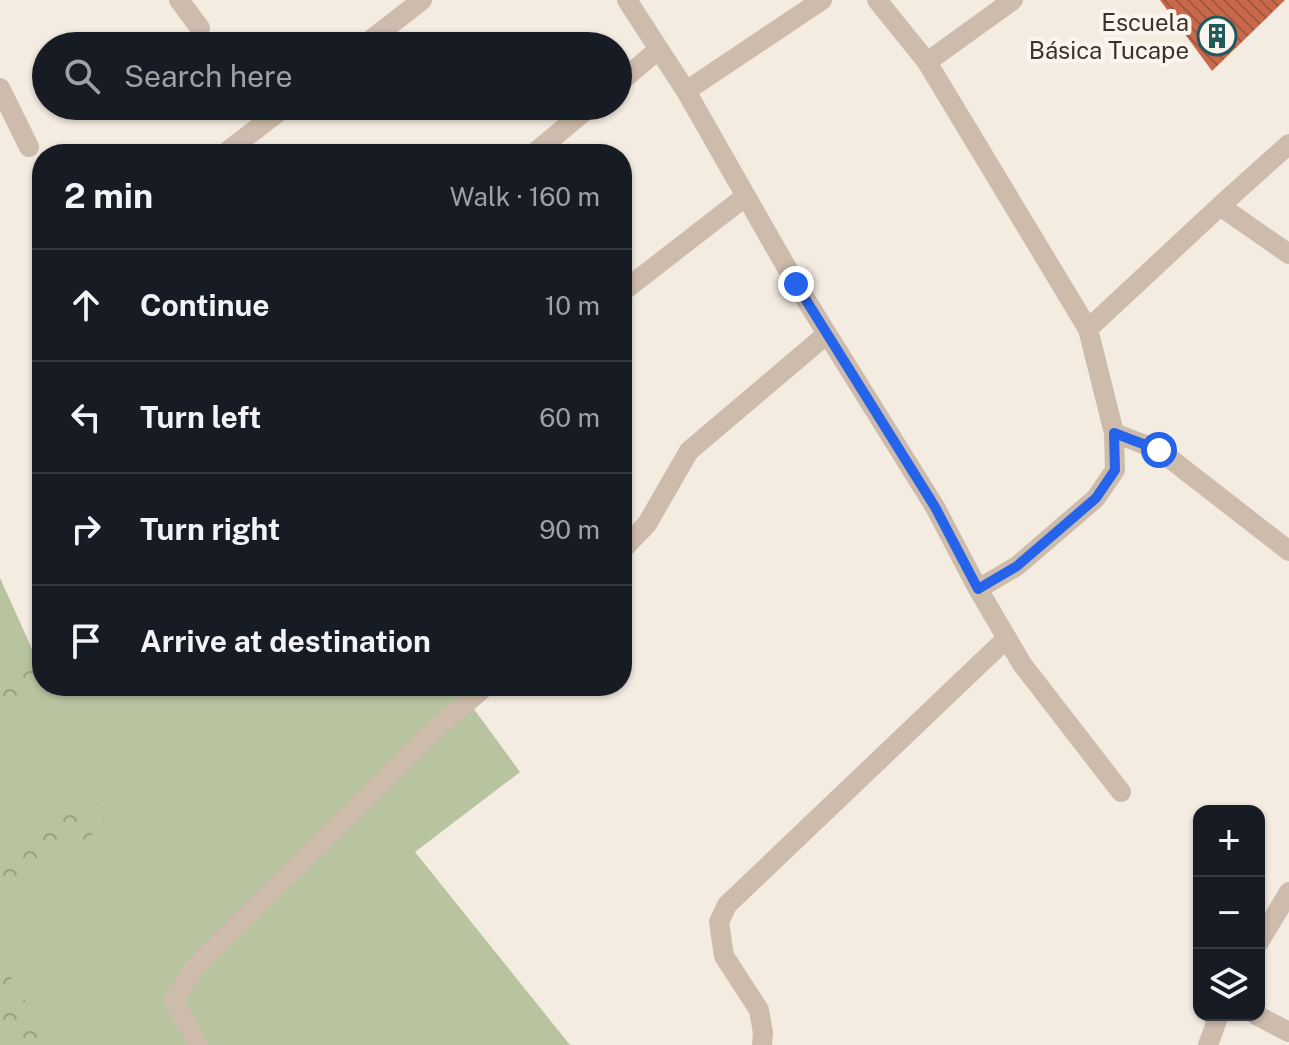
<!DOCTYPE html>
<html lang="en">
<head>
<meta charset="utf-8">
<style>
	:root { --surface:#171b24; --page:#242831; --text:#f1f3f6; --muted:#9ea1a6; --line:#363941 }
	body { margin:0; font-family:"Public Sans",sans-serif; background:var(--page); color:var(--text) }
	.controls { position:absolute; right:24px; bottom:24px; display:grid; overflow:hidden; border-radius:16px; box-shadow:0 2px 6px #0004 }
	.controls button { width:72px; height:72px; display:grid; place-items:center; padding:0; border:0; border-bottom:2px solid var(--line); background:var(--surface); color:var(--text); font:40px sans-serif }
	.stop { position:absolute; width:24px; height:24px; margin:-18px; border:6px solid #2563eb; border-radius:50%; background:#fff }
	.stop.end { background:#2563eb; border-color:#fff; box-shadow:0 2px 8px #0008 }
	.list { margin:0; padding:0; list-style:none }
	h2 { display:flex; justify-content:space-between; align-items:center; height:104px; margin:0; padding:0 32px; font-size:34px }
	h2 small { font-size:26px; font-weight:400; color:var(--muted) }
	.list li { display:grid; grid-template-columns:52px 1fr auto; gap:24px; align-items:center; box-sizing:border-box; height:112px; padding:0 32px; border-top:2px solid var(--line) }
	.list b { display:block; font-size:30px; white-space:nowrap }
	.list em { font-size:26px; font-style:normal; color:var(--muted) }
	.icon { flex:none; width:44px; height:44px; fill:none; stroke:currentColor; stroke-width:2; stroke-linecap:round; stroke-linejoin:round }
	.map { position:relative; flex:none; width:1289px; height:1045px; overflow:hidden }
	.search { position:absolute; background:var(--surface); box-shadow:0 2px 6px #0004; left:32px; top:32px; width:600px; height:88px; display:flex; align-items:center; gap:20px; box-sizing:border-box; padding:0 28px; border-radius:44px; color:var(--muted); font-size:30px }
	.panel { position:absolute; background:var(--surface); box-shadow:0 2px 6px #0004; left:32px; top:144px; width:600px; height:552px; border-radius:32px }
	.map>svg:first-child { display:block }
	.grass { fill:#b8c4a0 }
	.forest { fill:url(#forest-crowns) }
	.building { fill:url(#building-back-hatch) }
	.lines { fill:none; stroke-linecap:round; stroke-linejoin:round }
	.minor { stroke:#cdbbac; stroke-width:20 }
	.route { stroke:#2563eb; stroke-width:10 }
	.labels { text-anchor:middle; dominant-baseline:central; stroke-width:8; stroke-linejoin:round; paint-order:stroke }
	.poi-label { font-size:24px; fill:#3b302b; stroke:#fbf5ee; text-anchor:end }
</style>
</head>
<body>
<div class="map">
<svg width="1289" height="1045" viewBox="0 0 1289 1045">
	<defs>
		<pattern id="forest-crowns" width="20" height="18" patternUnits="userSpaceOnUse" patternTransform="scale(2)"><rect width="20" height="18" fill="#b8c4a0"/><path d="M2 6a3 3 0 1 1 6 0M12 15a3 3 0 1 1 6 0" fill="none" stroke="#97a083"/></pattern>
		<pattern id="building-back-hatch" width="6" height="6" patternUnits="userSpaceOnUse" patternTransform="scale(2)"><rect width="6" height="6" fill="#c8694b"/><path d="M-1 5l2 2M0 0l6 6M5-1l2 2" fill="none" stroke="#a4573f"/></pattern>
	</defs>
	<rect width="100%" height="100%" fill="#f4ebe1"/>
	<path class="grass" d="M0,578L42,671V686H457L520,772L415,852L570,1045H0Z"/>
	<path class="forest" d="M34,661L42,674V685L0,710V680Z
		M99,803L105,825L0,897V855L74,807Z
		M0,960L53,1045H11L0,1028Z"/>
	<path class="building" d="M1160,0H1285L1212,71Z"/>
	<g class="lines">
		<path class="minor" d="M179,0L200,28
			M627,0L686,91L796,284L935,507L978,589L1022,664L1121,792
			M877,0L927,62L1088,329L1114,433L1159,450L1289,551
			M363,46L422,0
			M927,62L1013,0
			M618,84L659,49
			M0,88L29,147
			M686,91L822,0
			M224,154L286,106
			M533,154L591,106
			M1220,206L1289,144
			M622,292L746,196
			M1088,329L1220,206L1289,254
			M622,550L647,524L689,451L827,334
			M978,589L1017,566L1096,498L1115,470L1114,433
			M1259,942L1289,892
			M1256,1015L1289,1032
			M198,1045L174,1000L194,968L430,734L486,686
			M762,1045L763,1033L759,1010L724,956L719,922L727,905L1007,638
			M1208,1045L1219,1015"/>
	</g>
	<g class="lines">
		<path class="route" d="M796,284L935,507L978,589L1017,566L1096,498L1115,470L1114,433L1159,450"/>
	</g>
	<defs>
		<g id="building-ring" transform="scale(2)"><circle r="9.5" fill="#fbf5ee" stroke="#1f5a5e" stroke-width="1.5"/><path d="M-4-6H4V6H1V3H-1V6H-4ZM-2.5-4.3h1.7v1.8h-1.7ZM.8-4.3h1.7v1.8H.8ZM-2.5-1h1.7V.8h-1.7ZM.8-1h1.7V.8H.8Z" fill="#1f5a5e"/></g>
	</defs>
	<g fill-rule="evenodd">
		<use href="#building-ring" x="1217" y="36"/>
	</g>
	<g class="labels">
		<g class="poi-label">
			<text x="1189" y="22">Escuela<tspan x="1189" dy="28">Básica Tucape</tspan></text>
		</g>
	</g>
</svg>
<div class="controls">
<button>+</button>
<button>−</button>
<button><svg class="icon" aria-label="layers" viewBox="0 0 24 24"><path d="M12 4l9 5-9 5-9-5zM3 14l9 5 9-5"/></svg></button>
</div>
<div class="stop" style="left:1159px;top:450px"></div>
<div class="stop end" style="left:796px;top:284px"></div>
<div class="search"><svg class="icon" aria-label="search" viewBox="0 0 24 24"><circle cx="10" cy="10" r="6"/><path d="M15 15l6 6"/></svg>Search here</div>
<section class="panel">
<h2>2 min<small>Walk · 160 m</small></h2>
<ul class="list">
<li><svg class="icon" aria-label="ahead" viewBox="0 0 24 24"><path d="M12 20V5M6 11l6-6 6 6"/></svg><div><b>Continue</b></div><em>10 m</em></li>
<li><svg class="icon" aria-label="left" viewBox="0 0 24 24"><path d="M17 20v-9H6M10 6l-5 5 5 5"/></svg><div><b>Turn left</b></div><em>60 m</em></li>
<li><svg class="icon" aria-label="right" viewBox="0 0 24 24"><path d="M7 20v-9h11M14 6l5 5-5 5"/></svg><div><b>Turn right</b></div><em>90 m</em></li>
<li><svg class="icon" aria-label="arrive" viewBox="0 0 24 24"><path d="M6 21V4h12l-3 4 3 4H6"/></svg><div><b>Arrive at destination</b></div></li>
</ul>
</section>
</div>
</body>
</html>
